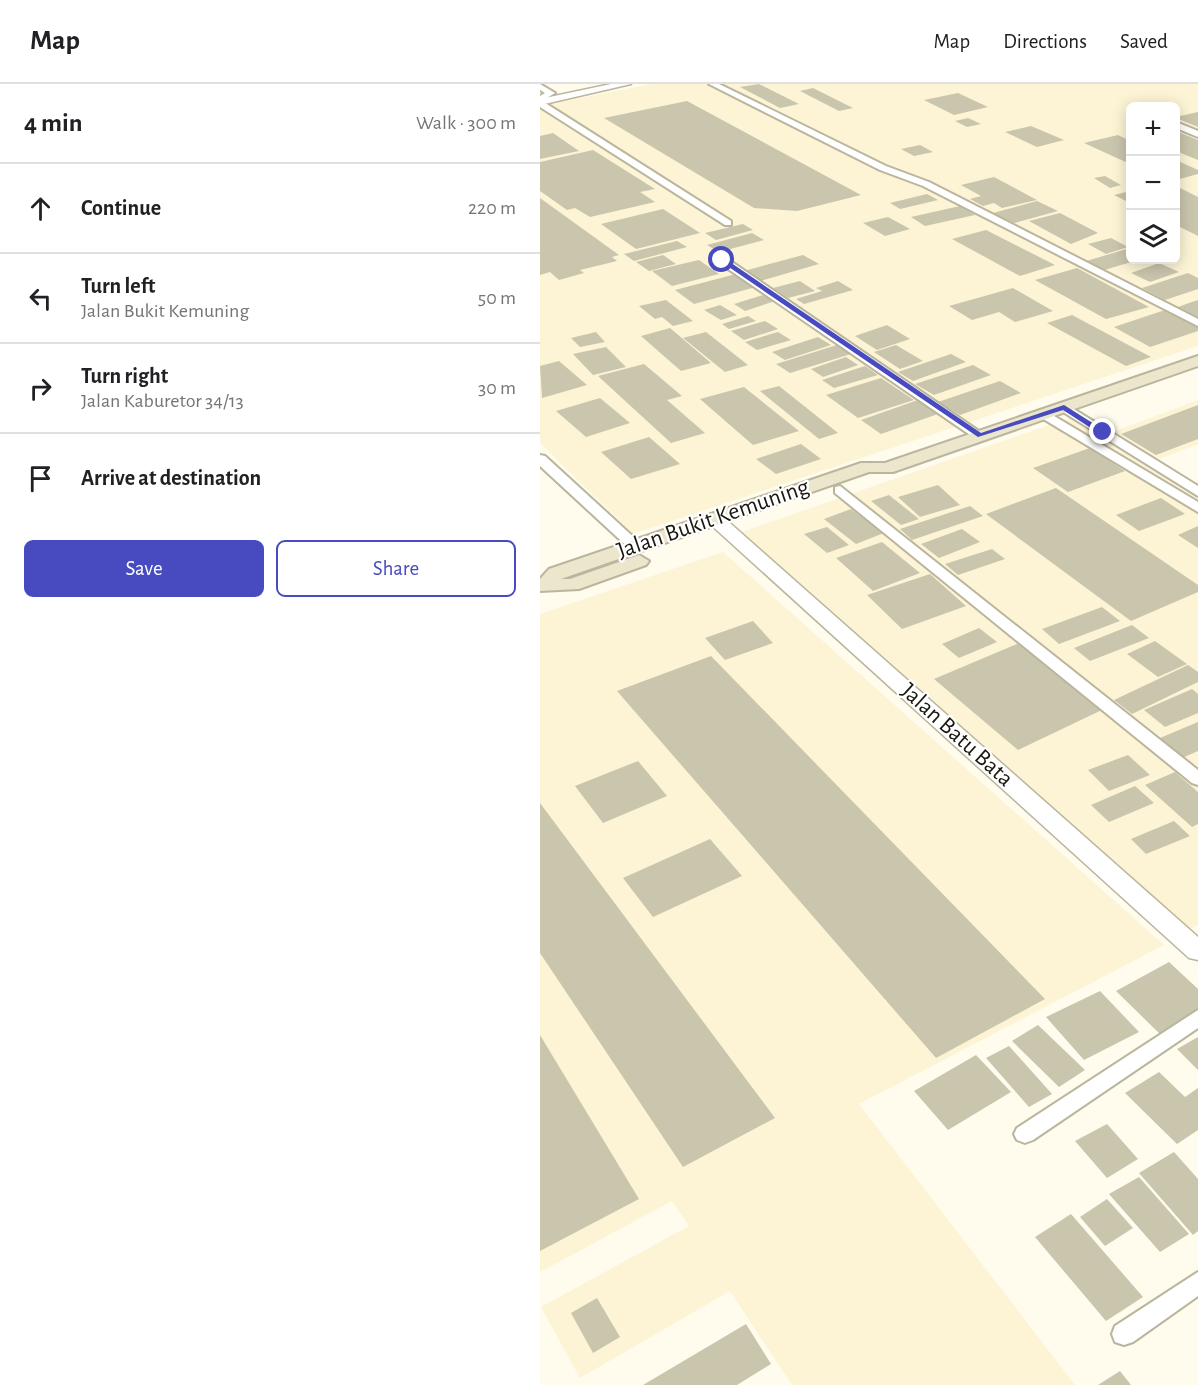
<!DOCTYPE html>
<html lang="en">
<head>
<meta charset="utf-8">
<style>
	:root { --surface:#fff; --page:#f2f2f2; --text:#202124; --muted:#757577; --line:#e0e0e0; --accent:#484abf }
	body { margin:0; font-family:"Alegreya Sans",sans-serif; background:var(--page); color:var(--text) }
	.controls { position:absolute; right:18px; top:18px; display:grid; overflow:hidden; border-radius:9px; box-shadow:0 3px 15px #0003 }
	.controls button { width:54px; height:54px; display:grid; place-items:center; padding:0; border:0; border-bottom:2px solid var(--line); background:var(--surface); color:var(--text); font:30px sans-serif }
	.stop { position:absolute; width:18px; height:18px; margin:-14px; border:4px solid #484abf; border-radius:50%; background:#fff }
	.stop.end { background:#484abf; border-color:#fff; box-shadow:0 2px 6px #0008 }
	.list { margin:0; padding:0; list-style:none }
	h2 { display:flex; justify-content:space-between; align-items:center; height:78px; margin:0; padding:0 24px; font-size:26px }
	h2 small { font-size:20px; font-weight:400; color:var(--muted) }
	.list li { display:grid; grid-template-columns:39px 1fr auto; gap:18px; align-items:center; box-sizing:border-box; height:90px; padding:0 24px; border-top:2px solid var(--line) }
	.list b { display:block; font-size:22px; white-space:nowrap }
	.list p { margin:0; font-size:20px; white-space:nowrap; color:var(--muted) }
	.list em { font-size:20px; font-style:normal; color:var(--muted) }
	.actions { display:flex; gap:12px; padding:18px 24px }
	.actions a { flex:1; padding:14px 0; border:2px solid var(--accent); border-radius:9px; text-align:center; font-size:21px; color:var(--accent) }
	.actions .main { background:var(--accent); color:#fff }
	.icon { flex:none; width:33px; height:33px; fill:none; stroke:currentColor; stroke-width:2; stroke-linecap:round; stroke-linejoin:round }
	.map { position:relative; flex:none; width:658px; height:1301px; overflow:hidden }
	header { display:flex; align-items:center; gap:36px; box-sizing:border-box; height:84px; padding:0 30px; background:var(--surface); border-bottom:2px solid var(--line) }
	header strong { font-size:28px }
	nav { display:flex; gap:33px; margin-inline-start:auto; font-size:21px }
	main { display:flex }
	aside { flex:1; background:var(--surface) }
	.map>svg:first-child { display:block }
	.built { fill:#fcf4d4; fill-rule:evenodd }
	.building { fill:#cac5ad }
	.lines { fill:none; stroke-linecap:round; stroke-linejoin:round }
	.minor-casing { stroke:#bab59d; stroke-width:4 }
	.tertiary-casing { stroke:#bab59d; stroke-width:3 }
	.secondary-casing { stroke:#bab59d; stroke-width:4 }
	.minor { fill:#fff; fill-rule:evenodd }
	.tertiary { fill:#fff; fill-rule:evenodd }
	.secondary { fill:#ece6cc; fill-rule:evenodd }
	.route { fill:#484abf }
	.labels { text-anchor:middle; dominant-baseline:central; stroke-width:4.5; stroke-linejoin:round; paint-order:stroke }
	.street-label { font-size:24px; fill:#1a180f; stroke:#fff }
</style>
</head>
<body>
<header>
<strong>Map</strong>
<nav><a>Map</a><a>Directions</a><a>Saved</a></nav>
</header>
<main>
<aside>
<h2>4 min<small>Walk · 300 m</small></h2>
<ul class="list">
<li><svg class="icon" aria-label="ahead" viewBox="0 0 24 24"><path d="M12 20V5M6 11l6-6 6 6"/></svg><div><b>Continue</b></div><em>220 m</em></li>
<li><svg class="icon" aria-label="left" viewBox="0 0 24 24"><path d="M17 20v-9H6M10 6l-5 5 5 5"/></svg><div><b>Turn left</b><p>Jalan Bukit Kemuning</p></div><em>50 m</em></li>
<li><svg class="icon" aria-label="right" viewBox="0 0 24 24"><path d="M7 20v-9h11M14 6l5 5-5 5"/></svg><div><b>Turn right</b><p>Jalan Kaburetor 34/13</p></div><em>30 m</em></li>
<li><svg class="icon" aria-label="arrive" viewBox="0 0 24 24"><path d="M6 21V4h12l-3 4 3 4H6"/></svg><div><b>Arrive at destination</b></div></li>
</ul>
<div class="actions"><a class="main">Save</a><a>Share</a></div>
</aside>
<div class="map">
<svg width="658" height="1301" viewBox="0 0 658 1301">
	<rect width="100%" height="100%" fill="#fffbed"/>
	<path class="built" d="M111,0H658V262L93,450L0,359V22ZM590,22H636V176H590Z
		M658,316V360L615,377L570,349Z
		M529,334L658,415V841L651,845L202,448Z
		M183,468L624,861L319,1020L535,1301H252L190,1207L40,1294L1,1223L149,1142L132,1117L0,1188V530Z"/>
	<path class="building" d="M219,0L259,20L240,24L200,3Z
		M273,4L313,24L299,27L260,7Z
		M418,9L448,23L414,31L384,16Z
		M147,17L321,111L257,127L214,124L64,34Z
		M658,28V43L636,34V33Z
		M428,34L441,40L427,43L415,37Z
		M491,42L524,56L497,63L465,48Z
		M636,47L658,56V76L636,67Z
		M13,49L39,67L0,75V52Z
		M578,51L590,57V80L544,59Z
		M380,61L393,68L374,72L361,65Z
		M53,66L115,105L100,108L115,118L50,133L35,124L27,126L0,107V78Z
		M636,76L658,86V90L636,96Z
		M565,92L581,101L570,104L554,94Z
		M454,93L497,116L462,124L454,119L443,122L430,115L441,112L421,101Z
		M636,102L658,113V152L636,141Z
		M590,107V119L574,111Z
		M387,110L398,116L360,125L350,119Z
		M0,114L79,171L72,173L77,177L40,186L44,189L19,196L10,188L0,191Z
		M497,117L518,127L474,139L453,129Z
		M420,122L435,131L385,142L371,133Z
		M123,125L160,149L96,165L61,140Z
		M520,129L558,149L531,160L489,137Z
		M348,133L370,145L345,152L323,139Z
		M203,140L213,146L176,156L165,149Z
		M446,146L515,181L480,192L412,155Z
		M212,149L224,156L179,168L167,161Z
		M571,154L588,163L566,170L548,160Z
		M137,157L147,163L94,177L84,170Z
		M590,164V176H598L561,187L543,178Z
		M123,171L136,180L109,187L96,178Z
		M263,171L279,180L220,197L204,187Z
		M159,176L179,190L132,202L112,187Z
		M619,179L639,188L610,198L591,189Z
		M537,184L609,223L566,235L495,196Z
		M648,189L658,194V205L625,216L602,204Z
		M196,190L216,203L154,220L135,206Z
		M260,197L275,207L248,214L233,204Z
		M298,197L313,206L264,220L256,215L282,207L276,204Z
		M473,204L513,227L475,238L459,228L432,236L409,222Z
		M223,211L235,217L205,227L194,220Z
		M126,216L153,237L133,242L122,233L115,235L99,222Z
		M658,216V233L638,223L649,219Z
		M180,221L197,231L181,236L164,226Z
		M625,226L658,243V247L610,263L574,243Z
		M532,231L611,273L586,282L507,239Z
		M208,232L216,237L189,245L182,240Z
		M225,237L238,245L204,256L191,247Z
		M347,241L370,255L337,266L315,252Z
		M130,244L137,250L171,279L141,287L101,252Z
		M56,248L65,258L40,263L31,254Z
		M166,248L208,281L185,288L143,254Z
		M238,248L251,256L217,266L205,258Z
		M278,253L291,261L245,276L232,268Z
		M297,261L311,270L250,289L236,280Z
		M356,261L383,277L360,285L334,268Z
		M66,263L86,283L53,291L33,270Z
		M411,270L426,278L373,297L358,288Z
		M306,273L318,281L283,293L271,285Z
		M19,277L47,301L2,314L0,282Z
		M104,280L142,312L127,316L165,349L131,359L58,292Z
		M433,281L451,291L394,311L375,300Z
		M325,282L338,291L294,304L282,296Z
		M341,294L374,316L318,334L286,311Z
		M460,297L481,309L420,331L398,318Z
		M239,302L298,349L279,355L220,307Z
		M204,303L259,347L213,361L160,315Z
		M60,314L90,339L46,353L16,327Z
		M378,316L398,330L341,350L321,336Z
		M658,321V355L616,371L581,350Z
		M109,353L140,380L91,395L61,368Z
		M261,360L281,375L236,390L216,375Z
		M550,364L585,387L528,408L493,384Z
		M398,401L420,421L380,433L358,413Z
		M516,404L658,501V508L591,537L446,430Z
		M349,411L379,435L361,441L331,417Z
		M621,414L645,430L599,447L576,431Z
		M430,422L443,432L372,456L360,445Z
		M311,425L344,449L316,460L284,435Z
		M658,442V464L638,451Z
		M287,443L309,461L287,469L264,450Z
		M422,445L440,458L399,474L381,460Z
		M342,458L380,489L333,507L296,474Z
		M452,465L465,475L418,491L405,480Z
		M390,490L426,522L362,545L327,511Z
		M562,523L580,537L519,560L502,545Z
		M213,537L233,559L185,576L165,554Z
		M592,541L609,554L550,577L534,564Z
		M439,544L457,558L419,574L402,560Z
		M615,557L647,580L618,593L587,570Z
		M479,559L564,625L478,666L394,595Z
		M171,572L505,915L396,974L77,607Z
		M648,581L658,588V598L592,630L574,616Z
		M652,605L658,610V629L625,643L604,626Z
		M658,638V667L642,674L620,654Z
		M588,671L610,691L569,707L548,686Z
		M98,677L127,712L63,739L35,702Z
		M635,688L658,708V740L652,743L605,701Z
		M595,702L614,719L569,738L551,721Z
		M0,719L235,1034L143,1083L0,869Z
		M634,737L650,752L606,770L591,755Z
		M170,755L202,792L113,833L83,794Z
		M629,878L658,905V930L621,951L576,907Z
		M560,907L599,948L544,976L506,933Z
		M498,941L545,986L519,1003L472,957Z
		M0,951L99,1115L0,1167Z
		M658,953V986L637,965Z
		M469,962L512,1010L489,1023L446,974Z
		M436,971L471,1008L408,1046L374,1007Z
		M619,988L645,1013L658,1004V1046L637,1060L585,1009Z
		M567,1040L598,1075L567,1094L535,1057Z
		M634,1068L658,1095V1147L653,1151L599,1089Z
		M599,1093L649,1150L620,1168L569,1110Z
		M567,1115L593,1144L565,1162L540,1133Z
		M531,1130L603,1213L566,1237L495,1153Z
		M57,1214L80,1253L53,1269L31,1229Z
		M206,1240L231,1280L197,1301H103Z
		M580,1287L591,1301H558Z"/>
	<g class="lines">
		<g class="minor-casing">
			<path id="minor" d="M0,0L15,9L2,17L191,137V141H185L0,23V12L5,9L0,6Z
				M169,0H179L346,82L389,98L658,235V242L383,102L340,86Z
				M636,38L658,47V53L636,44Z
				M182,173L186,174L446,352L444,355H436L178,178L177,176Z
				M524,319L658,402V412L520,326V320Z
				M504,326L658,418V428L500,333L498,330Z
				M0,371L5,372L100,459V465H90L0,382Z
				M300,402L658,686V701L652,699L295,409V403Z
				M658,926V944L493,1056L485,1059L477,1056L474,1050L477,1044Z
				M658,1188V1212L593,1258L584,1261L575,1258L572,1250L575,1242Z"/>
		</g>
		<g class="tertiary-casing">
			<path id="tertiary" d="M71,0H91L0,21V15Z
				M176,431L182,432L658,853V876L649,874L170,440L167,436L170,432Z"/>
		</g>
		<g class="secondary-casing">
			<path id="secondary" d="M658,272V282L353,388H329L21,495H30L99,471L109,477L106,481L39,505L0,507V495L9,485L321,379H345Z"/>
		</g>
		<use href="#minor" class="minor"/>
		<use href="#tertiary" class="tertiary"/>
		<use href="#secondary" class="secondary"/>
	</g>
	<path class="route" d="M180,174H184L441,349L524,321L567,348L560,350L523,326L438,353L180,177Z"/>
	<g class="labels">
		<g class="street-label">
			<text transform="translate(173 435) rotate(-19)">Jalan Bukit Kemuning</text>
			<text transform="translate(417 651) rotate(42)">Jalan Batu Bata</text>
		</g>
	</g>
</svg>
<div class="controls">
<button>+</button>
<button>−</button>
<button><svg class="icon" aria-label="layers" viewBox="0 0 24 24"><path d="M12 4l9 5-9 5-9-5zM3 14l9 5 9-5"/></svg></button>
</div>
<div class="stop" style="left:182px;top:176px"></div>
<div class="stop end" style="left:563px;top:348px"></div>
</div>
</main>
</body>
</html>
